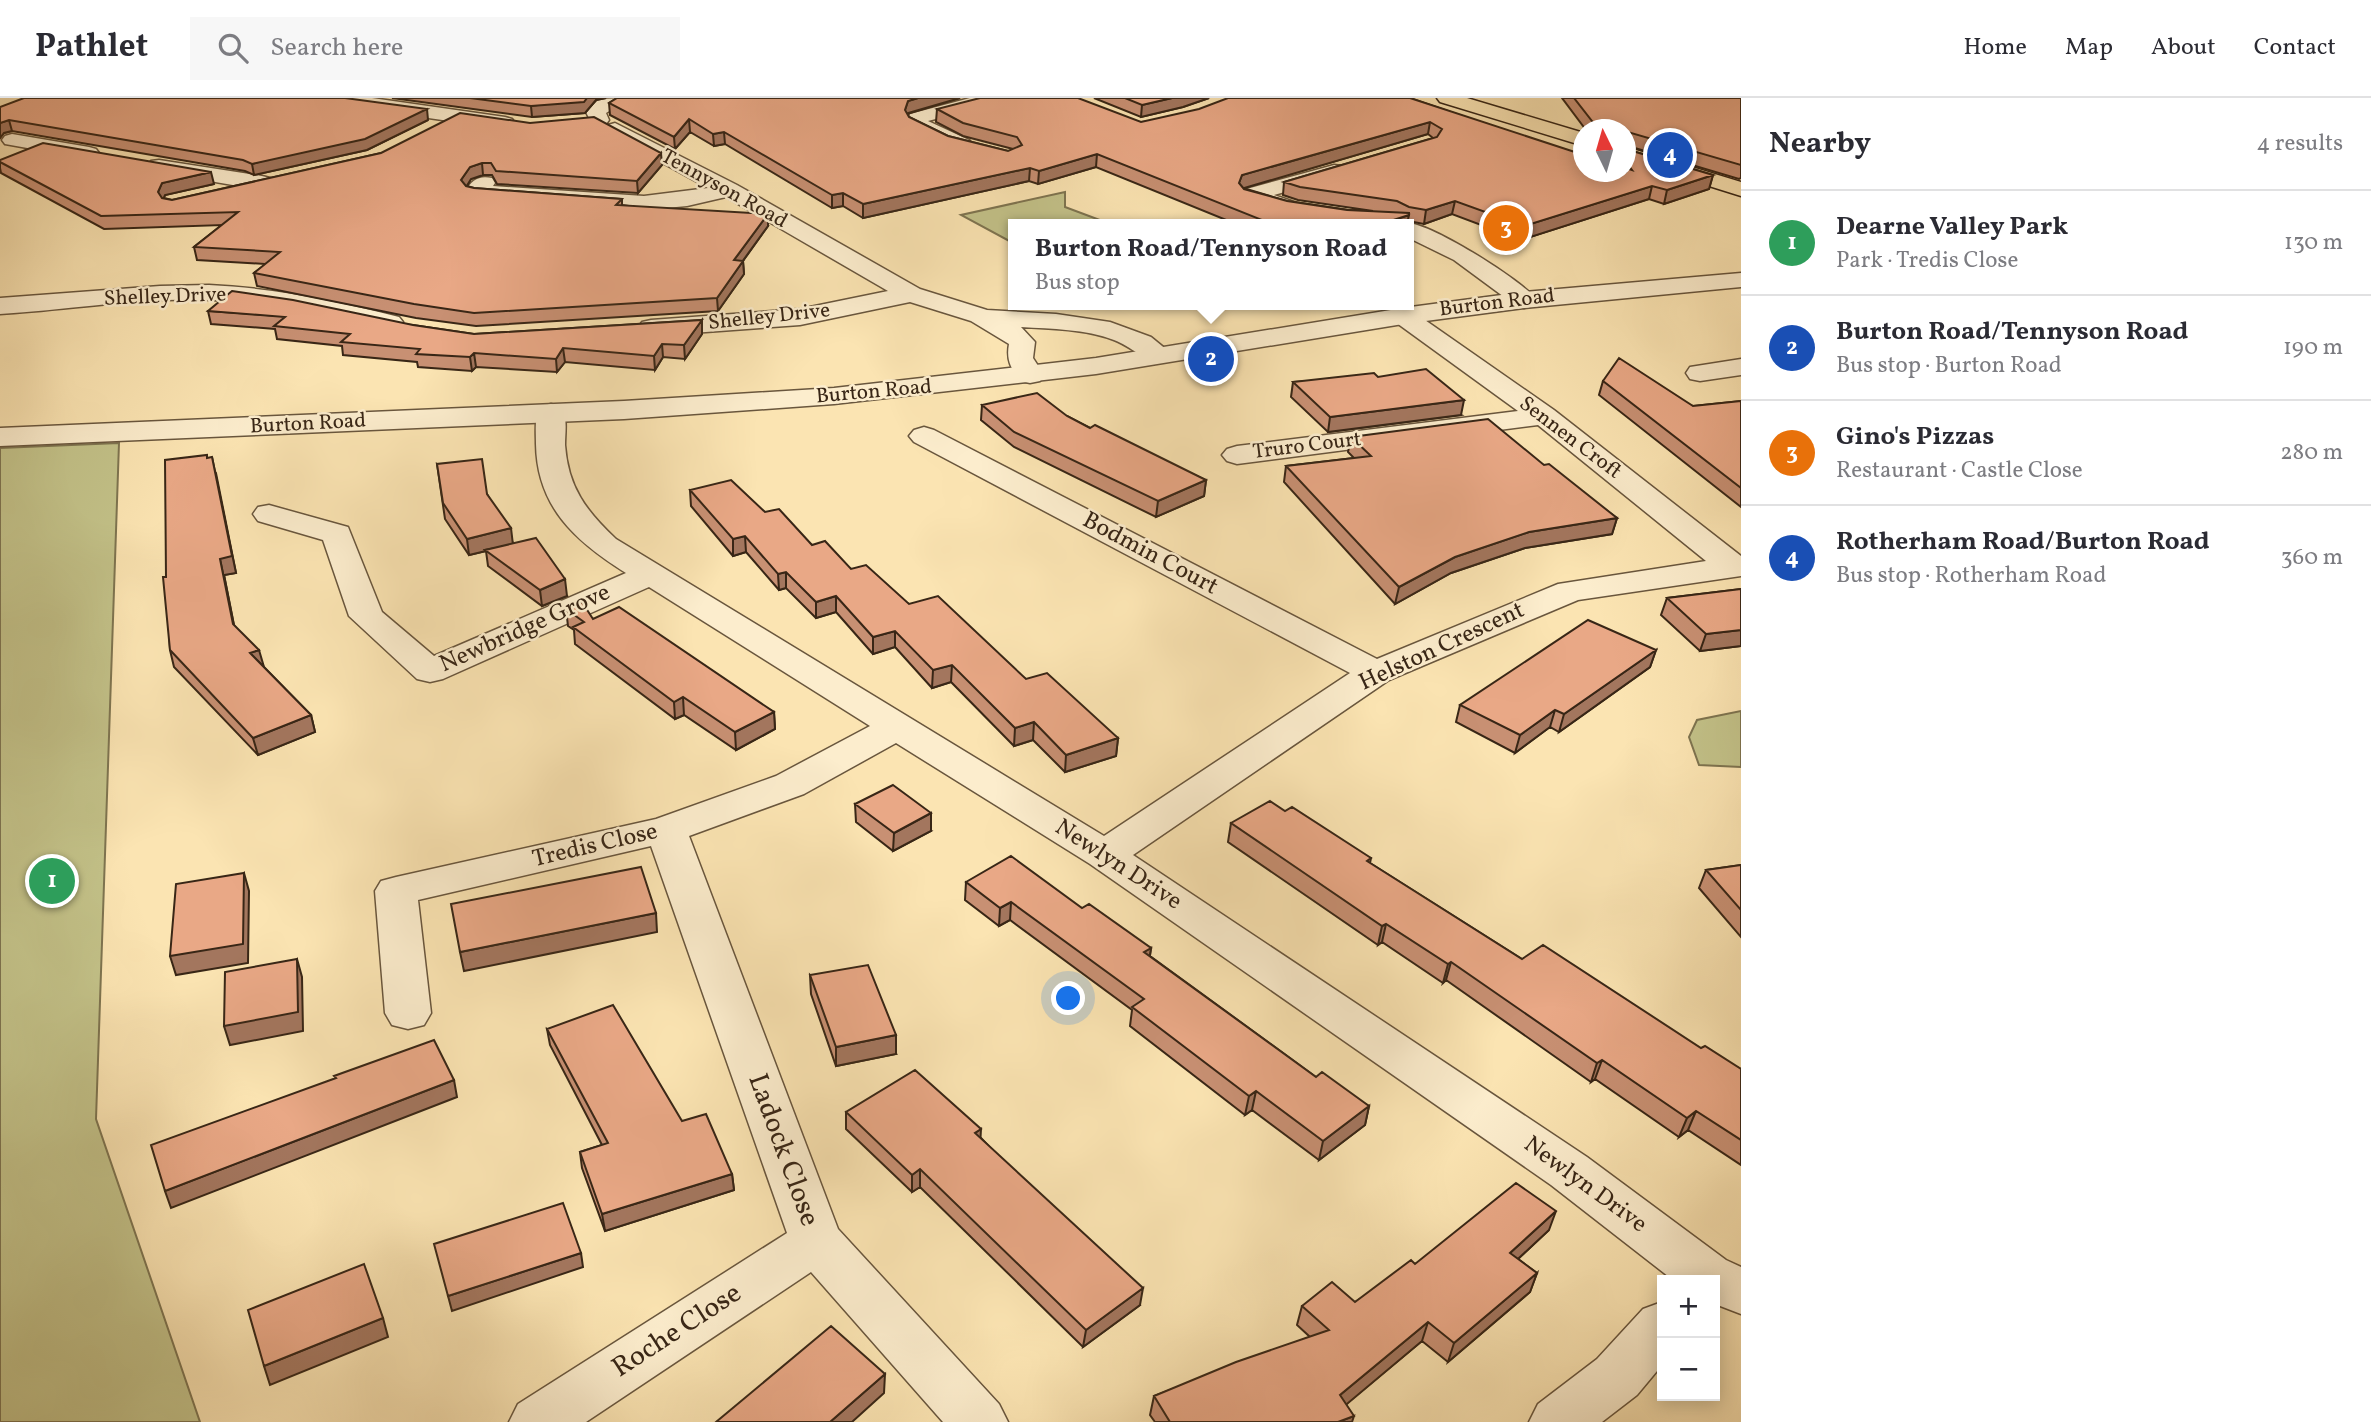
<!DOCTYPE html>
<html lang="en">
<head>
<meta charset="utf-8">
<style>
	:root { --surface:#fff; --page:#f7f7f7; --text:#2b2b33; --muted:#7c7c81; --line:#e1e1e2; --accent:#8f2418 }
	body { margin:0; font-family:Vollkorn,serif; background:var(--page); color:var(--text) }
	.controls { position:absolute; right:21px; bottom:21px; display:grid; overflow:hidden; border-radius:0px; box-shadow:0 4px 18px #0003 }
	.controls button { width:63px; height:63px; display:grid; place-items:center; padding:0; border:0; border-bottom:2px solid var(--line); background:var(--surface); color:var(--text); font:35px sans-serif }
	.compass { position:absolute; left:1573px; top:21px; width:63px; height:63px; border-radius:50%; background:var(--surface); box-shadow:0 4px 18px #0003; rotate:355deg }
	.you { position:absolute; left:1069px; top:901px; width:24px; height:24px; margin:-18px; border:5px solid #fff; border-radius:50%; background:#1a73e8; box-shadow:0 0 0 10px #1a73e833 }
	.badge { display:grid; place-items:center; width:46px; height:46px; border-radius:50%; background:var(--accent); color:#fff; font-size:23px; font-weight:700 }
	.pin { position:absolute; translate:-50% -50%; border:4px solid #fff; box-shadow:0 2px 7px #0006 }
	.popup { position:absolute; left:1008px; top:121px; width:406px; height:91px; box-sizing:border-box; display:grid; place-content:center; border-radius:0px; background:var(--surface); filter:drop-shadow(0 2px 5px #0005); font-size:23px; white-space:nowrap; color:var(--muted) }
	.popup b { font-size:26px; color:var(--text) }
	.popup::after { content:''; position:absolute; left:50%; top:100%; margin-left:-14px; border:14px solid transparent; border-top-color:var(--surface) }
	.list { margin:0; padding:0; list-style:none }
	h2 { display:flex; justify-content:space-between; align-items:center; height:91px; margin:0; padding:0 28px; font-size:30px }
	h2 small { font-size:23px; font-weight:400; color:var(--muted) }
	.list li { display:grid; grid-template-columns:46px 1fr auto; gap:21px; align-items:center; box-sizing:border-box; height:105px; padding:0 28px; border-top:2px solid var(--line) }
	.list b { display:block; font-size:26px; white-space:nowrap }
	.list p { margin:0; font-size:23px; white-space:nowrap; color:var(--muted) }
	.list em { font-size:23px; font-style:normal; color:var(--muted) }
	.icon { flex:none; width:38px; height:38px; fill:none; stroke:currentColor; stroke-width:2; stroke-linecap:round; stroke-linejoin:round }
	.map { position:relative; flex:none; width:1741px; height:1324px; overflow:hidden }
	header { display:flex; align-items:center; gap:42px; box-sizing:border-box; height:98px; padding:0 35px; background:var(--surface); border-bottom:2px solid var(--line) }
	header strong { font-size:33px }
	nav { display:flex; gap:38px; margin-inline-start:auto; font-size:24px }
	.search { width:490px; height:63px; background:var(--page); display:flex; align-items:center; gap:18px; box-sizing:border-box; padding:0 24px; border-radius:0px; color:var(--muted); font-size:26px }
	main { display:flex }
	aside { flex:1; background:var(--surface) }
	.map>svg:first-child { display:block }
	.green { fill:#c3c289; stroke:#7e7450; stroke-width:2 }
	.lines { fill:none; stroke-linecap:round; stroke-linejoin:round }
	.minor-casing { stroke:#69563d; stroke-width:3 }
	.tertiary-casing { stroke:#69563d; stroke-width:3 }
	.primary-casing { stroke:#382616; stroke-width:3 }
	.minor { fill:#fcedcd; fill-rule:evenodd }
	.tertiary { fill:#fcedcd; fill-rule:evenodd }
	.primary { fill:#fbe4b2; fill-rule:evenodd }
	.wall { fill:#c89073; stroke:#382616; stroke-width:2; fill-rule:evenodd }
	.shaded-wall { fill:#a3765e; stroke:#382616; stroke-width:2 }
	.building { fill:#e9a886; stroke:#382616; stroke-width:2 }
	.labels { text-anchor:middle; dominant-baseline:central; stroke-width:5; stroke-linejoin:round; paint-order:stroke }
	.far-street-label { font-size:21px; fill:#382616; stroke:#fcedcd }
	.street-label { font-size:24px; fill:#382616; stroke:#fcedcd }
	.near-street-label { font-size:28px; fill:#382616; stroke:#fcedcd }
</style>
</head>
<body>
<header>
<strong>Pathlet</strong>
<div class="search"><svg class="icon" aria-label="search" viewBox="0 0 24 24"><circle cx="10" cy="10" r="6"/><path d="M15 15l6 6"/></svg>Search here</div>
<nav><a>Home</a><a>Map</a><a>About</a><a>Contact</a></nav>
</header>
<main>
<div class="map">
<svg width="1741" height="1324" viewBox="0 0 1741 1324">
	<rect width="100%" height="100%" fill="#fbe4b2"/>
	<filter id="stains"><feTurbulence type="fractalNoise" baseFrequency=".00286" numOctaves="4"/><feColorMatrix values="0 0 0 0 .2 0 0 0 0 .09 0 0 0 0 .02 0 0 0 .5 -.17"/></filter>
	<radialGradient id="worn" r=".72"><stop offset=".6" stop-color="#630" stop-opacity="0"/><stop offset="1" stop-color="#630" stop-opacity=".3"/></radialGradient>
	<path class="green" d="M1065,94V109L1105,124L1157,126H1013V145L961,117Z
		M119,345L96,1021L200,1324H0V350Z
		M1741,613V669L1699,667L1689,639L1697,622Z"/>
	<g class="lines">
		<g class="minor-casing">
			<path id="minor" d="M321,0H372L505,19L512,21L515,25L512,29L505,31L331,6Z
				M631,0L606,15L609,22L606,26H592L586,14L599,1Z
				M970,0H1003L1000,4L928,23L969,42L972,46L969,50C952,55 917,39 907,25L910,16Z
				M615,25L737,87L920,191L987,212L1056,216L1110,224L1151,239L1173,257L1169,263C1149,268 1133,249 1114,242C1085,231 1052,231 1021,229L1035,244L1033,260L1044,277L1040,283L1030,285L1020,283C1011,270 1006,262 1009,246L971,223L910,204L800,227L651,238L642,236L638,230L642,224L651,222L800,211L888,193L726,99L687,108L644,112L476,100L468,98L465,93C472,82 479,77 492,80L495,85L493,88L644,98L708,90L608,35L605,31L608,27Z
				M12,36L89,49L96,51L99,55L96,59L89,61L5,46L2,42L5,38Z
				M159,62L262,78L270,80L273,85L270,90L262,92L151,73L148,68L151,63Z
				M1334,67L1342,68L1345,73L1342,78L1274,97L1297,105L1394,119L1402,121L1405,125C1427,122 1523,183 1537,202L1533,207L1524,210L1515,207L1454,162L1409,140V126C1346,126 1303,121 1243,102L1240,97L1243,92Z
				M209,187C274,190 336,203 399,219L403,224L399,229L390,232C331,217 271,203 210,202C140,199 70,212 0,216V200L160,188Z
				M1403,210L1412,213L1554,312L1741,458V478L1578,502L1389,582L1133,757L1587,1059L1726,1162L1741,1169V1216L1715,1206V1182H1673L1551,1087L1090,766L896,645L804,696L689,738L838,1131L999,1306L1008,1324H943L811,1174L586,1324H509L518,1306L787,1135L651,748L418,802L431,915L424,927L408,931L392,927L385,915L375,793L381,783L396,779L656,721L776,678L870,628L649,489L443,581L430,584L417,581L349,518L323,442L258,423L253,416L258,409L269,407L348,429L382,514L434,558L626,475C575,443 537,409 536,346C536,334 534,319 541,309L551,306L561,309C568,319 565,334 565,347C568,389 586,413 616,441L1104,738L1350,575L914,344L909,338L914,332L924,329L934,332L1377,561L1558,486L1706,463L1538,327L1237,366L1227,363L1222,357L1227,351L1237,348L1518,313L1394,223L1390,218L1394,213Z
				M1741,261V277L1700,283L1690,281L1686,275L1690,269Z
				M1662,1204V1267L1637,1297L1602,1324H1529L1538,1306L1597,1261L1643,1211Z"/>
		</g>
		<g class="tertiary-casing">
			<path id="tertiary" d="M1741,175V189L1524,210L1403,226L1096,276L834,306L624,321L0,348V330L624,303L834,290L1096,260L1403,210L1524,194Z"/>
		</g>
		<g class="primary-casing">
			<path id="primary" d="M1437,0H1467L1584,35V48L1440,4Z
				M1626,49L1741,84V98L1626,62Z"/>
		</g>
		<use href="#minor" class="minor"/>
		<use href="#tertiary" class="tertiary"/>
		<use href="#primary" class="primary"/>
	</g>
	<path class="wall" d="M392,0H606L596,2L585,15L532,19Z
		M617,0H960L907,16L909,19L948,38L1008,53L1013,51L963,38L936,24L937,11L1141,24L1410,0L1626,74V32H1586L1562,0H1741V80L1739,81L1628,48L1629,52L1713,77L1709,91L1664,106L1649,101L1521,142L1452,116L1424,126L1408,123L1407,126H1236L1096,69L1038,86L1029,83L863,120L843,108L832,110L725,46L714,48L690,34L675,51L610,17L609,5ZM1428,36L1433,40L1284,84L1283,97L1298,102L1373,113L1347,112L1287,103L1243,90Z
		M1094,0H1209L1183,9L1141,19Z
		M0,9L428,22L367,52L254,77L245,73L12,33L4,35L0,40Z
		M381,55L662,67L638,95L497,86L492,77H483L471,81L467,88L474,90L622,101V107L768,128L743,163L744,176L718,213L476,228L416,220L257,188L254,175L266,166L197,162L194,149L222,127L104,131L1,75L0,70V62L214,86L165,97L164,100L172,102Z
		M208,213L413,227L474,236L702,222V236L685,261L663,259L655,272L565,264L557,274L476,269L472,273L418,269L417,264L343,257L342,248L277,241L275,231L211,226Z
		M1378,279L1461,317L1328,334L1291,299L1293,284Z
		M1603,283L1693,308L1741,303V409L1599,297Z
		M982,307L1067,318L1090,330L1206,382L1204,398L1156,419L1014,349L981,322Z
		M1351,339L1544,367L1617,420L1612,436L1525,450L1451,475L1395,506L1284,384L1286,368L1354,360L1348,354Z
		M207,360L216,375L236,475L224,477L234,527L264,569L311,617L315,634L258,657L174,569L170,552L166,479Z
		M437,366L487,396L513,445L567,498L542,508L488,468L486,453L469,457L445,421Z
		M690,392L765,414L812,447L909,506L1118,640L1116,658L1065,674L1033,642L1014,648L951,584L932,590L895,549L873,556L836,514L816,520L786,490L779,492L746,454L733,458L691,408Z
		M1741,491V548L1700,553L1661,517L1667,500Z
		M566,511L593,521L774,614L775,631L736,652L684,617L675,621L575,546L574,532L568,528Z
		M1656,552L1650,569L1559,634L1550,629L1515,655L1456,624L1460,607Z
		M855,706L931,733L893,753L856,724Z
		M1231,725L1371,760L1370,765L1522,861L1741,971V1067L1688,1032L1679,1039L1595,981L1591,984L1446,882L1443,885L1382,844L1378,847L1228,744Z
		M1741,767V839L1699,790L1706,772Z
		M966,784L1082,810L1151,850L1150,858L1316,979L1369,1008L1365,1027L1319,1062L1252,1012L1245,1017L1130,928L1132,912L1010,822L999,828L965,802Z
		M810,877L896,956L836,968L811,896Z
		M547,931L682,1023L732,1076L734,1092L605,1133L582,1070L580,1054L602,1047L550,947Z
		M846,1014L981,1040L1140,1207L1083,1249L920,1089L912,1094L846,1031Z
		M1549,1132L1518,1161L1537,1175L1530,1194L1448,1264L1422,1243L1346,1306L1352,1324H1155L1150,1317L1154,1298L1310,1239L1297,1227L1302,1208L1355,1204L1415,1166Z"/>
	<path class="shaded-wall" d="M587,0H606L596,2L585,15L532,19L531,8Z
		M918,0H960L908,15L905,24V12L908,3Z
		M1172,0H1209L1183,9L1141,19L1142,7Z
		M427,11L428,22L367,52L254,77L252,66Z
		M689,21L690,34L675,51L674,39Z
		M9,22L12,33L4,35L0,40V25Z
		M1430,24L1428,36L1241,91L1239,85L1242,77Z
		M724,34L725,46L714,48L713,36Z
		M661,55L662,67L638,95L637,83Z
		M1097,56L1096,69L1038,86L1039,73Z
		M482,65L483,77L471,81L463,94L461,82L470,69Z
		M1030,70L1029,83L863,120V106Z
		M211,74L214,86L165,97L161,106L158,94L162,85Z
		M1713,77L1709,91L1664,106L1667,92Z
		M1652,88L1649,101L1521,142L1524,128Z
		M843,95V108L832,110V97Z
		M1455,103L1452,116L1424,126L1426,112Z
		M768,116V128L734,175V162Z
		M1409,117L1407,126H1381Z
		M743,163L744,176L718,213L717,200Z
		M702,222V236L685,261L684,247Z
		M662,246L663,259L655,272L654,258Z
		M563,250L565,264L557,274L556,261Z
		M474,255L476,269L472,273L470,259Z
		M1464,302L1461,317L1328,334L1330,319Z
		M212,359L236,475L224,477L237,543L220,461Z
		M1206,382L1204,398L1156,419L1158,403Z
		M1617,420L1612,436L1525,450L1451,475L1395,506L1399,489L1455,459L1529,434Z
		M511,430L513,447L485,452L486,453L469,457L467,441Z
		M745,438L746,454L733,458V441Z
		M786,474V490L779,492L778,476Z
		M565,481L567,498L542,508L540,492Z
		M836,498V514L816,520V504Z
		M1741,532V548L1700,553L1706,536Z
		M895,533V549L873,556V539Z
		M259,552L264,569L250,555Z
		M1656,552L1650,569L1559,634L1564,616Z
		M952,567L951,584L932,590L933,572Z
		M683,599L684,617L675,621L674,604Z
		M1555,612L1550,629L1515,655L1520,637Z
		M774,614L775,631L736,652L735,634Z
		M311,617L315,634L258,657L253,640Z
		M1034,624L1033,642L1014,648L1015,630Z
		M1118,640L1116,658L1065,674L1066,657Z
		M931,715V733L893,753L894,735Z
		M244,775L249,793L248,865L176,877L170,858Z
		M1011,804L1010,822L999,828L1000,810Z
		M656,815L657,834L464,873L460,854Z
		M1386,826L1382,844L1378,847L1382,828Z
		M1151,850L1148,869L1144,854Z
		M297,861L302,879L303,933L230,947L224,928Z
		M1451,864L1446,882L1443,885L1448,866Z
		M896,937V956L836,968V949Z
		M1602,962L1595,981L1591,984L1597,965Z
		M454,982L457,999L171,1110L165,1093Z
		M1256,993L1252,1012L1245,1017L1249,998Z
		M1369,1008L1365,1027L1319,1062L1323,1043Z
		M1696,1013L1688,1032L1679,1039L1687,1020Z
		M981,1031L980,1049L975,1035Z
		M920,1071V1089L912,1094V1077Z
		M732,1076L734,1092L605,1133L602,1116Z
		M1556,1113L1549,1132L1504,1174L1510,1155Z
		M581,1155L583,1169L452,1213L448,1198Z
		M1537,1175L1530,1194L1448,1264L1454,1245Z
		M1143,1190L1140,1207L1083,1249L1086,1232Z
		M383,1220L388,1239L270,1287L264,1268Z
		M1428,1224L1422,1243L1335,1316L1340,1297Z
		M885,1276L884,1295L852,1324H830Z
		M1354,1318L1352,1324H1338Z"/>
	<path class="building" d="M24,0H345L427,11L365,41L252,66L243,62L9,22L0,25V9Z
		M470,0H587L584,4L531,8Z
		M617,0H918L908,3L905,12L909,19L948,38L1008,53L1022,47L1017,39L963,25L937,11L980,0H1078L1141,24L1199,11L1228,0H1410L1584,57V74H1626V70L1632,72L1626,64V32H1599L1574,0H1741V67L1628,34L1629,52L1713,77L1667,92L1652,88L1524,128L1455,103L1426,112L1409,109L1397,103L1300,89L1284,84L1437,39L1442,31L1430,24L1242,77L1239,85L1244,91L1287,103L1347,112L1409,115V117L1381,126H1272L1097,56L1039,73L1030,70L863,106L843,95L832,97L724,34L713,36L689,21L674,39L609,5Z
		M1125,0H1172L1142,7Z
		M460,15L530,25L594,19L661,55L637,83L496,73L491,65H482L470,69L461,82L466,88L474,90L622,101L616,107L768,116L734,162L743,163L717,200L474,215L414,206L254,175L280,154L194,149L238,114L101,118L0,64V62L43,45L211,74L162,85L158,94L162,100L172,102L381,55Z
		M232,193L293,202L413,227L474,236L702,222L684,247L662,246L654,258L563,250L556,261L474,255L470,259L416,256L420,251L341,244L350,236L274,228L285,219L208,213Z
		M1619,260L1693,308L1741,303V390L1603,283Z
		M1426,271L1464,302L1330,319L1293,284L1374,275L1378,279Z
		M1037,295L1067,318L1090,330L1095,327L1206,382L1158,403L1014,334L982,307Z
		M1488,321L1544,367L1549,366L1617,420L1529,434L1455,459L1399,489L1286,368L1371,358L1351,339Z
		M207,357V360L212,359L232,458L220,461L233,526L259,552L250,555L311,617L253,640L170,552L163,479H166L165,362Z
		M482,361L487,396L511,430L467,441L443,405L437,366Z
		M731,382L765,414L779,411L812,447L825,443L851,471L866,467L909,506L938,498L1026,581L1047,575L1118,640L1066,657L1034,624L1015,630L952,567L933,572L895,533L873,539L836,498L816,504L786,474L778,476L745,438L733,441L690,392Z
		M536,440L565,481L540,492L485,452Z
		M1741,491V532L1706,536L1667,500Z
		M582,504L593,521L619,509L774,614L735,634L683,599L674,604L573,529L584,524L566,511Z
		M1588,522L1656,552L1564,616L1555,612L1520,637L1460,607Z
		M893,687L931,715L894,735L855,706Z
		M1270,703L1285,713L1292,709L1371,760L1367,763L1522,861L1543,847L1701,950L1705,948L1741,971V1042L1696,1013L1687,1020L1602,962L1597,965L1451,864L1448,866L1386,826L1382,828L1231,725Z
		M1011,758L1082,810L1089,806L1151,850L1144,854L1316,979L1322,974L1369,1008L1323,1043L1256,993L1249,998L1132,909L1144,901L1011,804L1000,810L966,784Z
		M1741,767V812L1706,772Z
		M641,769L656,815L460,854L451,806Z
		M244,775L243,846L170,858L176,786Z
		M297,861L298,914L224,928L225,874Z
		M868,867L896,937L836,949L810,877Z
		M613,907L682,1023L706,1016L732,1076L602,1116L580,1054L608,1045L547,931Z
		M434,942L454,982L165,1093L151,1047L336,980L334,978Z
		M915,972L981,1031L975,1035L1143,1190L1086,1232L920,1071L912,1077L846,1014Z
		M1516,1085L1556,1113L1510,1155L1537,1175L1454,1245L1428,1224L1340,1297L1354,1318L1338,1324H1170L1154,1298L1236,1264L1329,1232L1302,1208L1332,1184L1355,1204L1411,1162L1415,1166Z
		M563,1105L581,1155L448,1198L434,1146Z
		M364,1166L383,1220L264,1268L248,1212Z
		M831,1228L885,1276L830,1324H716Z"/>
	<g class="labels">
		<g class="far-street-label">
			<text transform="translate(724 91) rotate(29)">Tennyson Road</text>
			<text transform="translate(165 199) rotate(-2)">Shelley Drive</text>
			<text transform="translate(1497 205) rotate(-7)">Burton Road</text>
			<text transform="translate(769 219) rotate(-6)">Shelley Drive</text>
			<text transform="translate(874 294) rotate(-5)">Burton Road</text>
			<text transform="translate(308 326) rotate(-3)">Burton Road</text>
			<text transform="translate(1570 340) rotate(37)">Sennen Croft</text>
			<text transform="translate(1307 348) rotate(-7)">Truro Court</text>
		</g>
		<g class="street-label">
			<text transform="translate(1150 456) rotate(28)">Bodmin Court</text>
			<text transform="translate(525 531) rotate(-24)">Newbridge Grove</text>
			<text transform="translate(1442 549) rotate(-25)">Helston Crescent</text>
			<text transform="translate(595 748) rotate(-13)">Tredis Close</text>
			<text transform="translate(1118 767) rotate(33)">Newlyn Drive</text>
			<text transform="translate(1585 1087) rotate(36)">Newlyn Drive</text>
		</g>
		<g class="near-street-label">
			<text transform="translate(783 1052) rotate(70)">Ladock Close</text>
			<text transform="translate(677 1233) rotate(-33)">Roche Close</text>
		</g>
	</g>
	<rect width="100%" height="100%" filter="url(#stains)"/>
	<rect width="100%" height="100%" fill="url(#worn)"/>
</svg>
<div class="controls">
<button>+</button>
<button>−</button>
</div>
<svg class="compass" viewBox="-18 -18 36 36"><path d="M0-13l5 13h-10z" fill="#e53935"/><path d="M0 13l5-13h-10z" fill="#7c7c81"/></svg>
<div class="you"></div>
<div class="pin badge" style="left:52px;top:783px;background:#2e9e5b">1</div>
<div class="pin badge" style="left:1211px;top:261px;background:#1a4fb4">2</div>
<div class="popup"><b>Burton Road/Tennyson Road</b>Bus stop</div>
<div class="pin badge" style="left:1506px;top:130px;background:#e8710a">3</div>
<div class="pin badge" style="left:1670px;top:57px;background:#1a4fb4">4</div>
</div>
<aside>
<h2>Nearby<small>4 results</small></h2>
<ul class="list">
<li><span class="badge" style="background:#2e9e5b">1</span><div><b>Dearne Valley Park</b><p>Park · Tredis Close</p></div><em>130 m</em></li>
<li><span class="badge" style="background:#1a4fb4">2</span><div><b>Burton Road/Tennyson Road</b><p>Bus stop · Burton Road</p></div><em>190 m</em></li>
<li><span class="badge" style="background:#e8710a">3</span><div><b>Gino's Pizzas</b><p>Restaurant · Castle Close</p></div><em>280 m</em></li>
<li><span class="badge" style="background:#1a4fb4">4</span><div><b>Rotherham Road/Burton Road</b><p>Bus stop · Rotherham Road</p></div><em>360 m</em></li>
</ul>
</aside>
</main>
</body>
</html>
